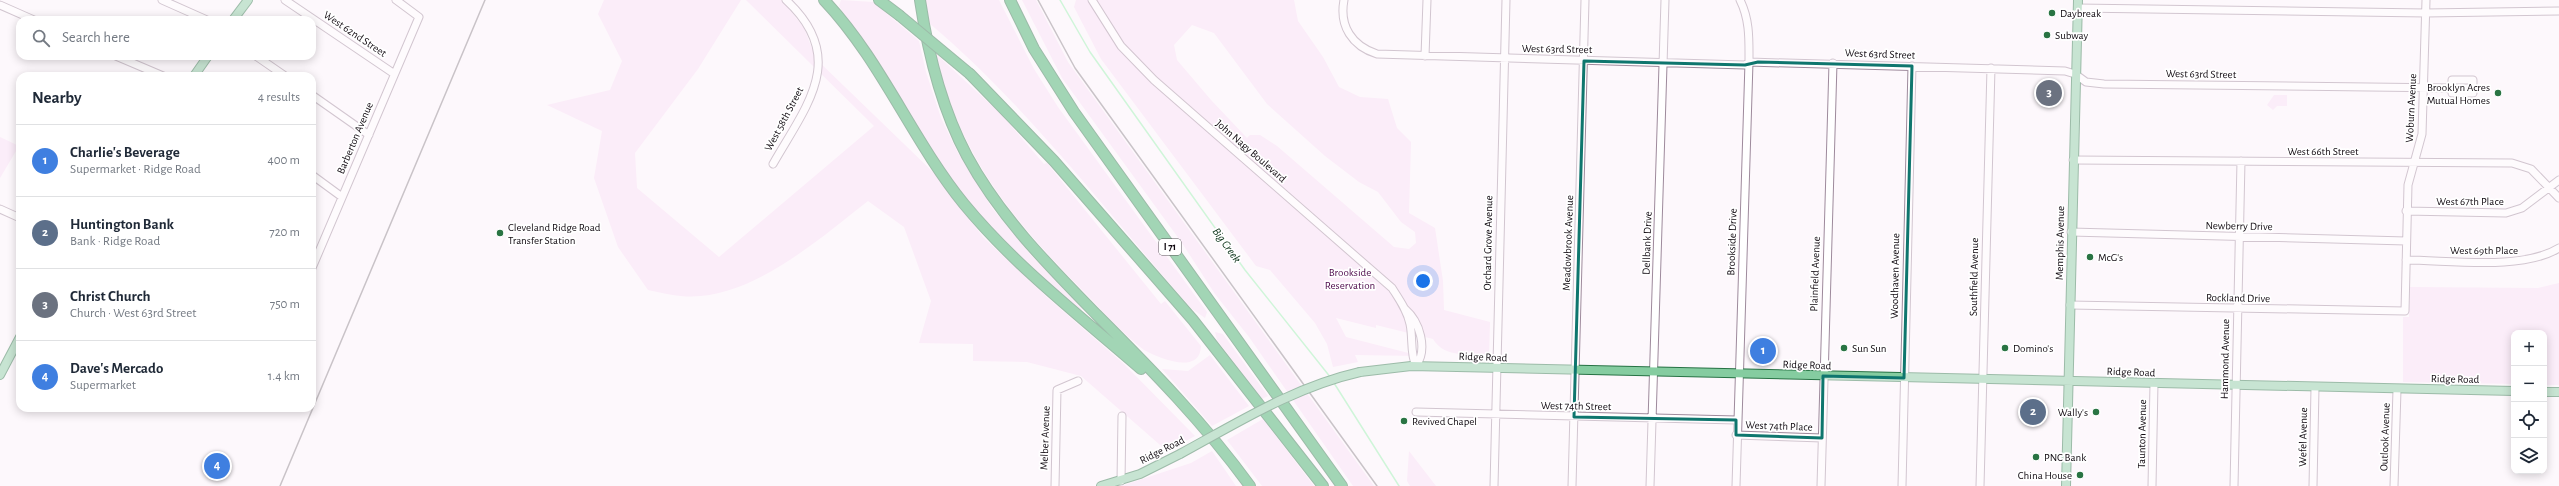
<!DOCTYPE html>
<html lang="en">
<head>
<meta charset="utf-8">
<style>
	:root { --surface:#fff; --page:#f6f6f7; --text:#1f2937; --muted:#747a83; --line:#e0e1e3; --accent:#297443 }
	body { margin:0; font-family:"Alegreya Sans",sans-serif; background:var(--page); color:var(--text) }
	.controls { position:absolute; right:12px; bottom:12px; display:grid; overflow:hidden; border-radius:8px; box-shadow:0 2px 10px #0003 }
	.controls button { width:36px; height:36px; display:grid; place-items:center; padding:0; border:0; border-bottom:1px solid var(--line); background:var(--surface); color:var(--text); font:20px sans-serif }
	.you { position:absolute; left:1423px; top:281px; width:14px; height:14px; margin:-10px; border:3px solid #fff; border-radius:50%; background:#1a73e8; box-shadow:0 0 0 6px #1a73e833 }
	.badge { display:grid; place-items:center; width:26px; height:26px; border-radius:50%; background:var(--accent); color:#fff; font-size:13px; font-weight:700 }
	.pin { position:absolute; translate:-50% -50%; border:2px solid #fff; box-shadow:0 1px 4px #0006 }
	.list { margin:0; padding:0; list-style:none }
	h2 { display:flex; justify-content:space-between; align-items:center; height:52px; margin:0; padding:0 16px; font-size:17px }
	h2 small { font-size:13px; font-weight:400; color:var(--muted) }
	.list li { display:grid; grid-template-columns:26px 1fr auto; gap:12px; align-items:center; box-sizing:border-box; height:72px; padding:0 16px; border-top:1px solid var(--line) }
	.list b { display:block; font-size:15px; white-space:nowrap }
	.list p { margin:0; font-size:13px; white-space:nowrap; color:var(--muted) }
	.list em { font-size:13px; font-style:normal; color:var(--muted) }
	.icon { flex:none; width:22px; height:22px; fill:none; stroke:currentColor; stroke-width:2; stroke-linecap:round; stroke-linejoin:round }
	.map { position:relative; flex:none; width:2559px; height:486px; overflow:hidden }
	.search { position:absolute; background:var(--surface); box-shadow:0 2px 10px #0003; left:16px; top:16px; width:300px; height:44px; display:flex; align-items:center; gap:10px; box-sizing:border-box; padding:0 14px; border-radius:12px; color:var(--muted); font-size:15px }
	.panel { position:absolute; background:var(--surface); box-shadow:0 2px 10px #0003; left:16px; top:72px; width:300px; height:340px; border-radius:12px }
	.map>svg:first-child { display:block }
	.green { fill:#f9dff6; fill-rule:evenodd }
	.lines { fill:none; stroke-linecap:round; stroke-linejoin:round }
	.stream { stroke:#98f2b0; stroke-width:1.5 }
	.minor-casing { stroke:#9e8a9c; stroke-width:9 }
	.major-casing { stroke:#277244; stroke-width:10 }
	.highway-casing { stroke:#277244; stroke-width:12 }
	.minor { stroke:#fff; stroke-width:7 }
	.major { stroke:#85cca0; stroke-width:8 }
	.highway { stroke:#33aa60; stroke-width:10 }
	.rail { stroke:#8a848a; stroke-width:1.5 }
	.major-bridge-casing { stroke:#277244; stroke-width:10; stroke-linecap:butt }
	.highway-bridge-casing { stroke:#277244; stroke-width:12; stroke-linecap:butt }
	.major-bridge { stroke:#85cca0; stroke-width:8 }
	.highway-bridge { stroke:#33aa60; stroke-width:10 }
	.marked { fill:none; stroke:#0f766e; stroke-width:3; stroke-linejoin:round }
	.poi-dot { fill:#297443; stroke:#fff; stroke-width:1.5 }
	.labels { text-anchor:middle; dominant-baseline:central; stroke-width:3.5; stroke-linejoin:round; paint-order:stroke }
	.shield { fill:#fff; stroke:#585458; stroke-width:1 }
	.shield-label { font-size:10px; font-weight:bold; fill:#110a11 }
	.poi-label { font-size:11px; fill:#110a11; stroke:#fff; text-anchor:start }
	.street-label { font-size:11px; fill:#110a11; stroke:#fff }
	.park-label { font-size:11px; fill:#4c084a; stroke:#fff }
	.water-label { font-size:12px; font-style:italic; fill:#0d331a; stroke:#fff }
</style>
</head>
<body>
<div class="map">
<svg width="2559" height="486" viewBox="0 0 2559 486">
	<rect width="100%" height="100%" fill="#fdf8fc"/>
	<path class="green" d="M604,0H741L698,69L635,153L637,188L719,257L874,126L746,0H782L804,28L816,59L933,172L983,237L1048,298L1124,364L1195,436L1167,451L1081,376L1027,362L973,361V344L919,343L931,301L904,227L868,201C819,239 748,303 681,296C670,295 659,292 648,290L618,247L594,178L602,131L547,105L610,90L622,61L598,14Z
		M841,0L873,2L919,41L926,72L941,118L958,153L992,208L1030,254L1082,309L1080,311L993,230L957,188L839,6Z
		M926,0H999L1034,69L1058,107L1207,312L1205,318L1192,309C1106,212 1029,107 929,23Z
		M1022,0H1036L1068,62L1374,486H1353L1249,337L1215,294L1182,243L1062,78Z
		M1076,0H1294L1298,21L1323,57L1339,87L1360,97L1388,99L1397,128L1411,142L1409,213L1435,228L1443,281L1444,310L1490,322L1489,355C1470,354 1444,358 1433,339L1376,325V328L1336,318L1346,337L1420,356L1355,355L1358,362L1333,367L1327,344L1315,323L1270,270L1256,266L1101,59L1074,7ZM1192,25L1214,33L1267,104L1325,156L1359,182L1378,192L1401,222L1415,232L1416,243L1409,249L1394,247L1277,146L1260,135H1250L1247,138L1211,100L1177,60L1174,45Z
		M935,53L1001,114L1044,164L1047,163L1161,304L1165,301L1201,346C1200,375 1161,359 1144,350C1123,334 1104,312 1085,293C1011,218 961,158 935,53Z
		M2274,95H2287V106H2277L2273,110L2267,105Z
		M0,137L19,146L0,178Z
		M2559,283V385H2544V333H2514V384L2403,382V317H2409V287L2538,288Z
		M1215,332L1223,334L1268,396L1262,399L1217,340Z
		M1210,355L1249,406L1212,426L1162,369L1188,371Z
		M1263,419L1314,486H1262L1227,440Z
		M1212,451L1236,486H1121L1191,463Z
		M1409,451L1436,486H1410L1407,481Z"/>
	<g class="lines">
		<path class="stream" d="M1060,0L1090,52L1245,270L1331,378
			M1334,383L1399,486"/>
		<g class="minor-casing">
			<path id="minor" d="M162,0L207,20
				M285,0L393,73
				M1092,0L1121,46L1154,80L1392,288C1399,299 1407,310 1410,324C1413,338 1410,354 1416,366C1428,349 1420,322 1405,309
				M1344,0C1339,26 1352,46 1377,54L1745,65L1749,62L2065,71L2075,74L2086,82L2104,84L2452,88
				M0,5L34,20
				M2078,8L2426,13L2559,11
				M116,56L163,76
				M256,56L285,76
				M1425,56L1427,0
				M2452,80H2473V93H2452Z
				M312,95L369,135
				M2073,160L2512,163L2531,169L2559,198
				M773,164C806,106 849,58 786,0
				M312,175L342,197
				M0,209L20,218
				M2406,211L2506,213L2522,208L2559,180
				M2071,232L2406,241
				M2406,260C2449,260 2522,271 2559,248
				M312,268L419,17L396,0
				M2070,305L2405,311L2408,185L2422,134L2426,0
				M1416,412L1736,420
				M1736,435L1822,438
				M1121,481L1122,416
				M1055,486L1057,390L1078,381
				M1494,486L1506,0
				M1572,486L1585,0
				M1650,486L1665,0
				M1736,486L1749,62C1749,40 1750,20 1740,0
				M1821,486L1833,63
				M1902,486L1912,66
				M1980,486L1991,68
				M2152,486L2154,383
				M2234,486L2241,161
				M2313,486L2315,388
				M2394,486L2397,390"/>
		</g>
		<g class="major-casing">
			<path id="major" d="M233,20L248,0
				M194,76L208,56
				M1360,372L1411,366L2514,391
				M0,375L20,337
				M2544,392H2559
				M1101,486L1140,474L1180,454
				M2066,486L2078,0"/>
		</g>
		<g class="highway-casing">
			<path id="highway" d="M824,0C881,60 912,140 964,204C1015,266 1080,316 1141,369
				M879,0L899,15
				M920,0C928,54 941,107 967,156C1000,217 1049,266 1097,315C1151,369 1205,424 1250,486
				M1010,0L1034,49L1074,112L1342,486
				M970,74L1054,161L1193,320L1323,486"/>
		</g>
		<use href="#minor" class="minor"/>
		<use href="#major" class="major"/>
		<use href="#highway" class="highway"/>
		<path class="rail" d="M1038,0L1075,68L1377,486
			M280,486L485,0"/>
		<g class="major-bridge-casing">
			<path id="major-bridge" d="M1180,454C1239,422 1294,387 1360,372"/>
		</g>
		<g class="highway-bridge-casing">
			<path id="highway-bridge" d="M899,15L970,74"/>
		</g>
		<use href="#major-bridge" class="major-bridge"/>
		<use href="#highway-bridge" class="highway-bridge"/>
	</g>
	<path d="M0 0H2559V486H0ZM1584,61L1745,65L1758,62L1912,66L1904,378L1823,376L1822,438L1736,435V420L1574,417Z" fill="#fdf8fc" fill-opacity=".55" fill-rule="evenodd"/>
	<path class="marked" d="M1584,61L1745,65L1758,62L1912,66L1904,378L1823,376L1822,438L1736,435V420L1574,417Z"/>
	<g class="poi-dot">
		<circle cx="2052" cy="13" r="4"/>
		<circle cx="2047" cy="35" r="4"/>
		<circle cx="2498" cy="93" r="4"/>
		<circle cx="500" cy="233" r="4"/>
		<circle cx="2090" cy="257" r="4"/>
		<circle cx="1844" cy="348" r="4"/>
		<circle cx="2005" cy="348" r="4"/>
		<circle cx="2096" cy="412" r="4"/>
		<circle cx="1404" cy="421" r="4"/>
		<circle cx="2036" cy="457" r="4"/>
		<circle cx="2080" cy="475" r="4"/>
	</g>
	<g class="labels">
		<rect class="shield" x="1159" y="239" width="22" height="16" rx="3"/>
		<g class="shield-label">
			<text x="1170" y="247">I 71</text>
		</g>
		<g class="poi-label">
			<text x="2060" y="13">Daybreak</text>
			<text x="2055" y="35">Subway</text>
			<text x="2490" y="87" text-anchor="end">Brooklyn Acres<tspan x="2490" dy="13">Mutual Homes</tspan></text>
			<text x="508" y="227">Cleveland Ridge Road<tspan x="508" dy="13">Transfer Station</tspan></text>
			<text x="2098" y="257">McG's</text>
			<text x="1852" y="348">Sun Sun</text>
			<text x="2013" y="348">Domino's</text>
			<text x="2088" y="412" text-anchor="end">Wally's</text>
			<text x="1412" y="421">Revived Chapel</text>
			<text x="2044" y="457">PNC Bank</text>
			<text x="2072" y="475" text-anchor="end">China House</text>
		</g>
		<g class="street-label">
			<text transform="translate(355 34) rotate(34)">West 62nd Street</text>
			<text transform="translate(1557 49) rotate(1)">West 63rd Street</text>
			<text transform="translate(1880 54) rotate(2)">West 63rd Street</text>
			<text transform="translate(2201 74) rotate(1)">West 63rd Street</text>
			<text transform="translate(2411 108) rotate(-87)">Woburn Avenue</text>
			<text transform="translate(784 119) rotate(-62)">West 58th Street</text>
			<text transform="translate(355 138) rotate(-67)">Barberton Avenue</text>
			<text transform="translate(1251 151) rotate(41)">John Nagy Boulevard</text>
			<text x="2323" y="151">West 66th Street</text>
			<text x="2470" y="201">West 67th Place</text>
			<text transform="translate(2239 226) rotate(1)">Newberry Drive</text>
			<text transform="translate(1732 242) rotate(-88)">Brookside Drive</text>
			<text transform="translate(1488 243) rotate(-89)">Orchard Grove Avenue</text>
			<text transform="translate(1568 243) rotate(-88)">Meadowbrook Avenue</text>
			<text transform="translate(1647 243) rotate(-88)">Dellbank Drive</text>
			<text transform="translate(2060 243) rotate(-89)">Memphis Avenue</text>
			<text x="2484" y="250">West 69th Place</text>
			<text transform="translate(1815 274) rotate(-88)">Plainfield Avenue</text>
			<text transform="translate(1895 276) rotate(-89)">Woodhaven Avenue</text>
			<text transform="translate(1974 277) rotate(-89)">Southfield Avenue</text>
			<text transform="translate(2238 298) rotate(1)">Rockland Drive</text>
			<text transform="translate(1483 357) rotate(2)">Ridge Road</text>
			<text transform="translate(2225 359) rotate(-89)">Hammond Avenue</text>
			<text transform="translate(1807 365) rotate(2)">Ridge Road</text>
			<text transform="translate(2131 372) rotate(2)">Ridge Road</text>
			<text transform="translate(2455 379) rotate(1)">Ridge Road</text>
			<text transform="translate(1576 406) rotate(1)">West 74th Street</text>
			<text transform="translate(1779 426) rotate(2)">West 74th Place</text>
			<text transform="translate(2142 434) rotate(-89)">Taunton Avenue</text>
			<text transform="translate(2303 437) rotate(-89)">Wefel Avenue</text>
			<text transform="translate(2385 437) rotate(-88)">Outlook Avenue</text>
			<text transform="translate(1045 438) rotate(-88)">Melber Avenue</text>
			<text transform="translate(1162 450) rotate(-27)">Ridge Road</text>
		</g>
		<g class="park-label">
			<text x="1350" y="272">Brookside<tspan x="1350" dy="13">Reservation</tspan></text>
		</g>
		<g class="water-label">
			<text transform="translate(1227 245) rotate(54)">Big Creek</text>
		</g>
	</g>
</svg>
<div class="controls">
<button>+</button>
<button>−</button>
<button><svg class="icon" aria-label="locate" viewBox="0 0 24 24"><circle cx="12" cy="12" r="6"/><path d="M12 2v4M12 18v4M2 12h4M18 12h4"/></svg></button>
<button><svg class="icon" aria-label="layers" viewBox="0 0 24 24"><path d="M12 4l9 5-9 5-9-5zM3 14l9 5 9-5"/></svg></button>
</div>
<div class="you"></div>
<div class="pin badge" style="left:1763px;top:351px;background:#3f7fe0">1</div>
<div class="pin badge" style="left:2033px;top:412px;background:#5c6f8a">2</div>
<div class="pin badge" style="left:2049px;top:93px;background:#6b7280">3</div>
<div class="pin badge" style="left:217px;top:466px;background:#3f7fe0">4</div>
<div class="search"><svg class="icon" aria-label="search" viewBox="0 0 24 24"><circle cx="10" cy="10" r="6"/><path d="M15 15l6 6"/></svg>Search here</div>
<section class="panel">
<h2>Nearby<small>4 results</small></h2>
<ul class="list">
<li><span class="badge" style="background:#3f7fe0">1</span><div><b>Charlie's Beverage</b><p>Supermarket · Ridge Road</p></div><em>400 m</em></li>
<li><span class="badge" style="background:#5c6f8a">2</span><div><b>Huntington Bank</b><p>Bank · Ridge Road</p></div><em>720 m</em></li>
<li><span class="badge" style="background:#6b7280">3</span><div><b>Christ Church</b><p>Church · West 63rd Street</p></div><em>750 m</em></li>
<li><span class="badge" style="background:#3f7fe0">4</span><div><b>Dave's Mercado</b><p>Supermarket</p></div><em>1.4 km</em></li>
</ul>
</section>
</div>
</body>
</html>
